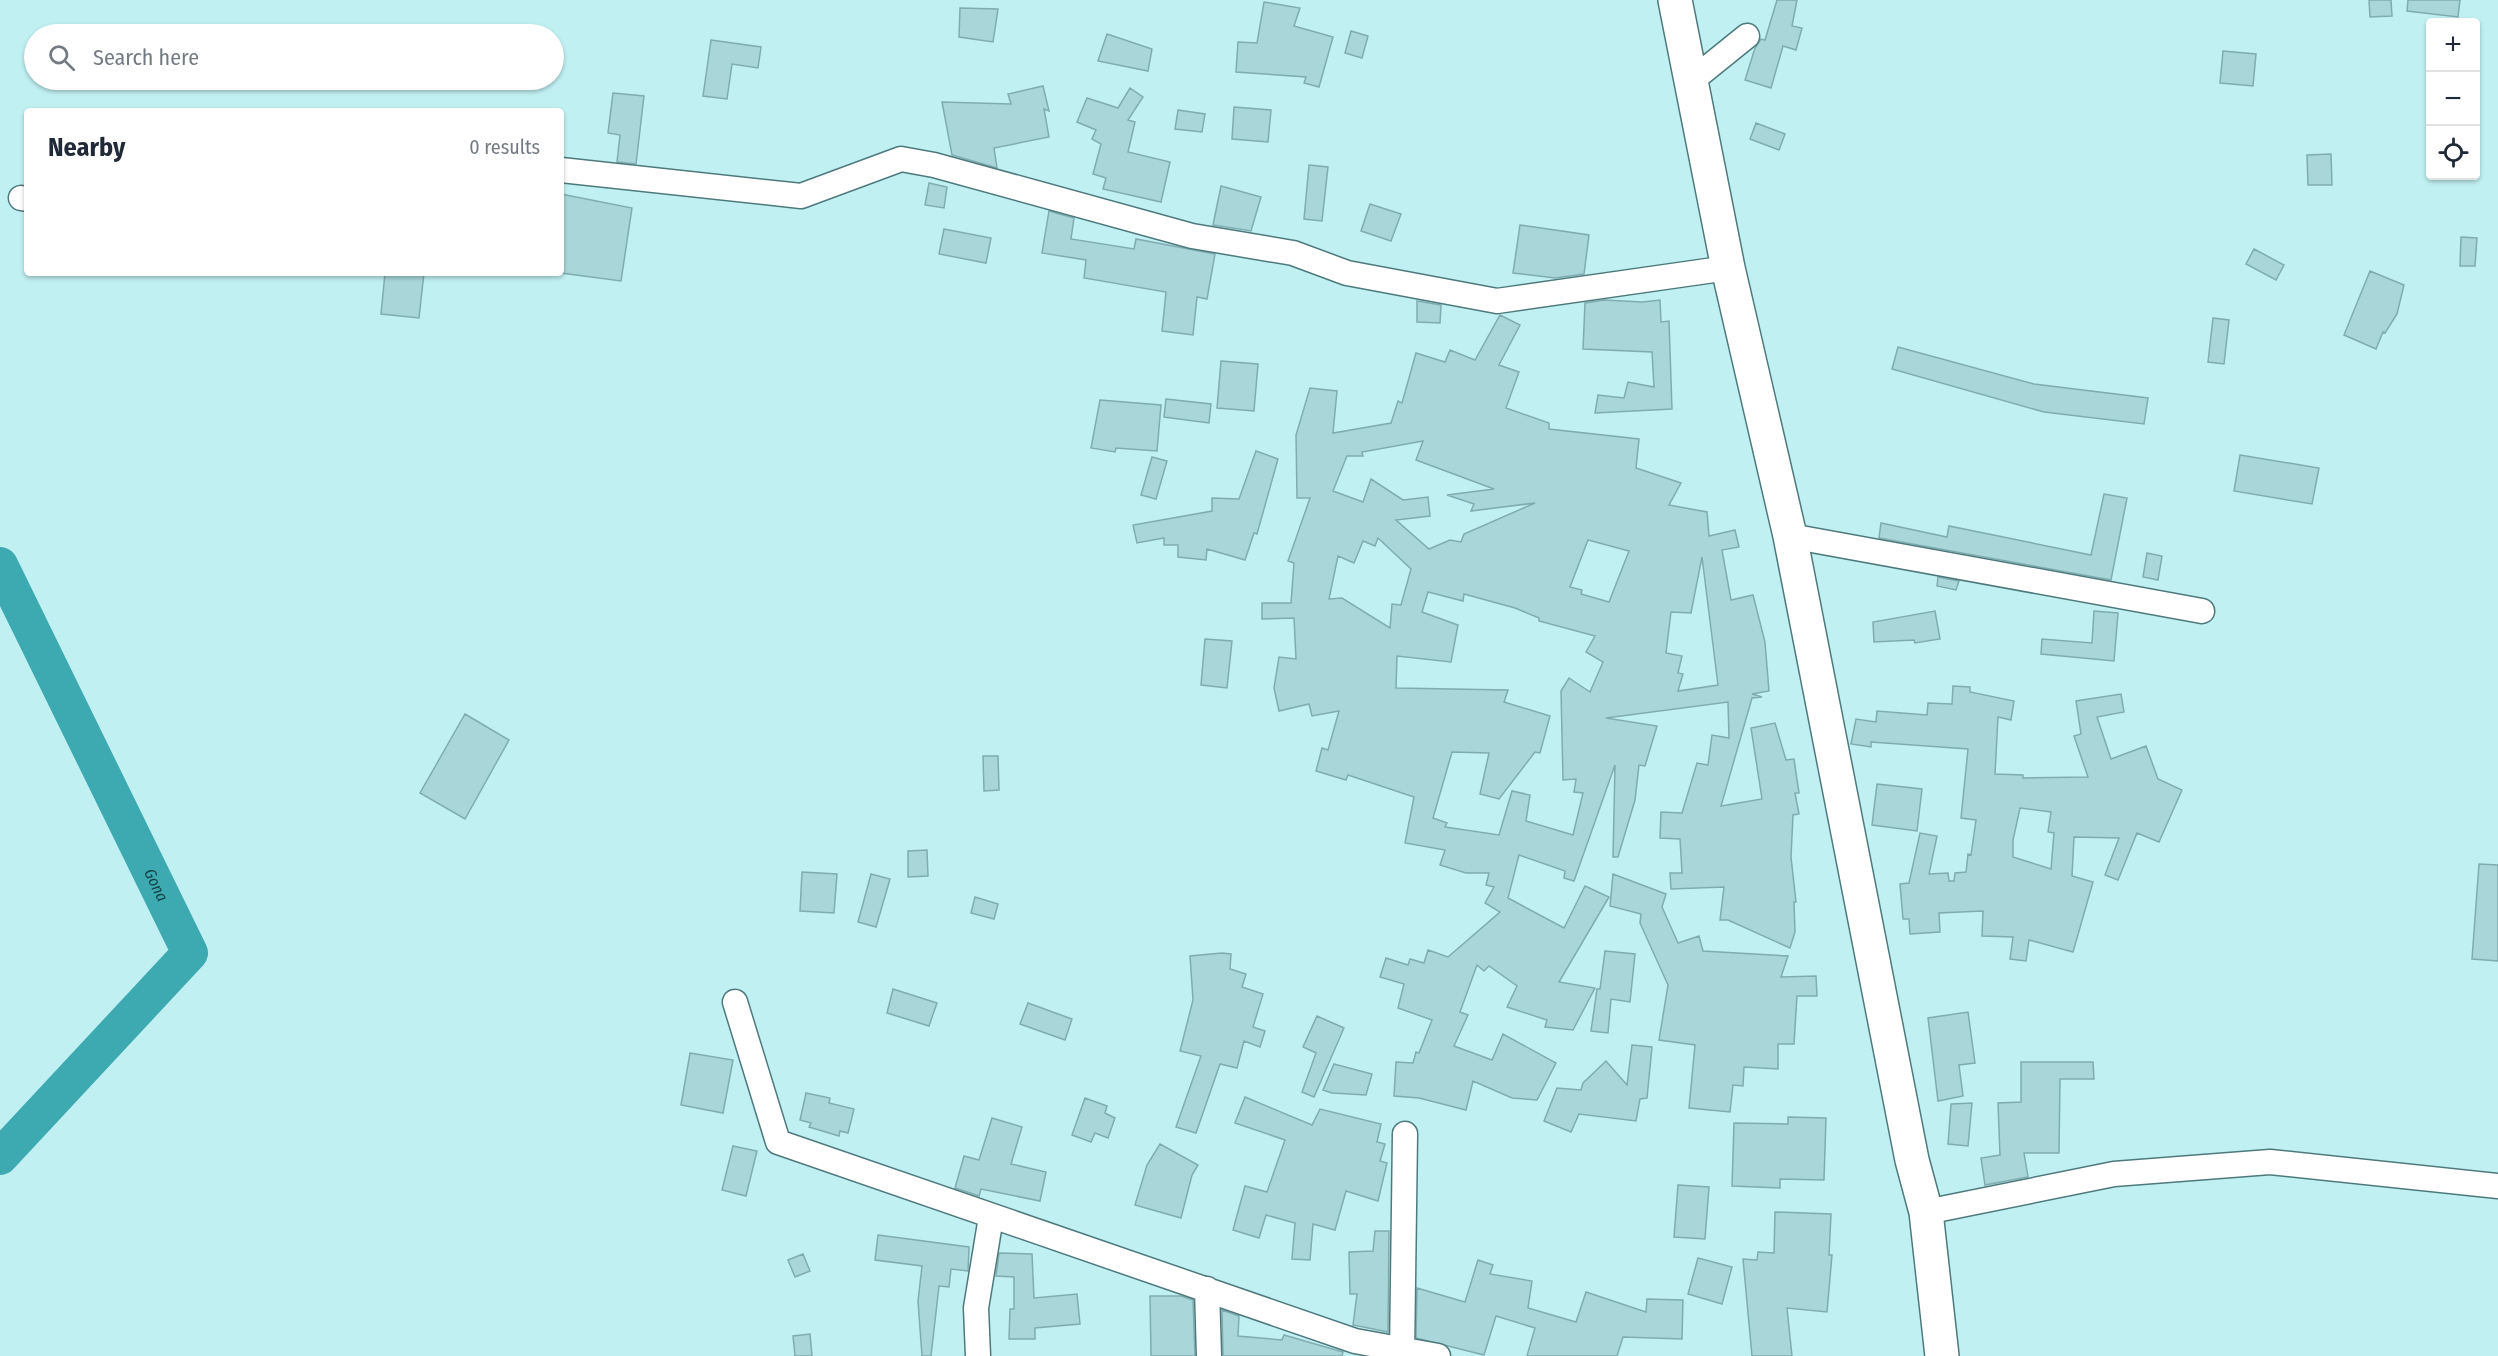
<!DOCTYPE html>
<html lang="en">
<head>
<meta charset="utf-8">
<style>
	:root { --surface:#fff; --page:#f6f6f7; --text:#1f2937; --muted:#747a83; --line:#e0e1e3 }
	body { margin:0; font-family:"Fira Sans Condensed",sans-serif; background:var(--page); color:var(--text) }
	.controls { position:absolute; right:18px; top:18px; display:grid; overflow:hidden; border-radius:6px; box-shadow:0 2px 4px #0004 }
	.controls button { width:54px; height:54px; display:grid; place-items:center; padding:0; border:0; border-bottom:2px solid var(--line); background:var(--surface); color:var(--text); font:30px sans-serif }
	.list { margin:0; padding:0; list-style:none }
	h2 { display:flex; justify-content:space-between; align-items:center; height:78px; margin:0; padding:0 24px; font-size:26px }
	h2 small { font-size:20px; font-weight:400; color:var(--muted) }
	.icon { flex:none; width:33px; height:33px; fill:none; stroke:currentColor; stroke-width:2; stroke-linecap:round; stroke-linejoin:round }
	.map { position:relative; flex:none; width:2498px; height:1356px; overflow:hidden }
	.search { position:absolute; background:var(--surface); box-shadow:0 2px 4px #0004; left:24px; top:24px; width:540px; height:66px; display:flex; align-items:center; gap:15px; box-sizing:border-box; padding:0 21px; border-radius:33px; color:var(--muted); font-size:22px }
	.panel { position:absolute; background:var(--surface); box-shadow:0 2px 4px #0004; left:24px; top:108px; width:540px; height:168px; border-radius:6px }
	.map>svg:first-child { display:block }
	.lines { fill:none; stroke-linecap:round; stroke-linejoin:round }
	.river { stroke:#3da9b1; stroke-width:36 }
	.building { fill:#a8d6d9; stroke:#80acb0; stroke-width:1.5; fill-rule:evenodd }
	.street-casing { stroke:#4e7a7d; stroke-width:27 }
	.highway-casing { stroke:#4e7a7d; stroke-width:36 }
	.street { stroke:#fff; stroke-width:24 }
	.highway { stroke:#fff; stroke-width:33 }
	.labels { text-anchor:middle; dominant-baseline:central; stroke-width:5; stroke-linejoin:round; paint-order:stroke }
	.water-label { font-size:16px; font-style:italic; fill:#144448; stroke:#fff }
</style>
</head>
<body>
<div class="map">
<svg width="2498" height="1356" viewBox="0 0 2498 1356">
	<rect width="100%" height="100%" fill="#c1f0f3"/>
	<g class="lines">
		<path class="river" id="s1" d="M0,565L190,953L0,1157"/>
	</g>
	<path class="building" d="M1777,0H1797L1792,26L1802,28L1796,50L1783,46L1771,88L1745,80L1755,48L1761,39L1765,40Z
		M2369,0H2391L2392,16L2370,17Z
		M2408,0H2460L2458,17L2407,11Z
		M1264,2L1300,8L1294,26L1333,37L1319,87L1304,83L1306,77L1236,72L1238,42L1257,43Z
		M960,8L998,9L993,42L959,37Z
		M1351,31L1368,36L1362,58L1345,53Z
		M1107,34L1152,49L1148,71L1098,61Z
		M711,40L761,47L758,68L732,64L727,99L703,96Z
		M2223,51L2256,54L2253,86L2220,83Z
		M1043,86L1049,111L1044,109L1049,137L994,148L997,168L952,155L942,102L1011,104L1008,94Z
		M1130,88L1143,97L1128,120L1135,122L1128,152L1170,162L1161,202L1103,189L1106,178L1093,174L1101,144L1092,139L1096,130L1077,122L1087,98L1118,108Z
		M613,93L644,96L636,164L617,162L620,135L608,133Z
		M1234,107L1271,110L1268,142L1232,139Z
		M1178,110L1205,114L1202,132L1175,129Z
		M1756,123L1785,134L1779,150L1750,139Z
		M2331,154L2332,185H2308L2307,155Z
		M1309,165L1328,167L1322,221L1304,219Z
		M929,183L947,187L944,208L925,205Z
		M1221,186L1261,197L1251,231L1213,225Z
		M561,194L632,208L621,281L561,273Z
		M1370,204L1401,214L1391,241L1361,231Z
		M1049,211L1074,218L1071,239L1134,249L1136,239L1215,254L1207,299L1197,297L1193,335L1162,331L1166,292L1084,278L1086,260L1042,253Z
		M1520,225L1589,235L1584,274L1555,278L1513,273Z
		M944,229L991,238L986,263L939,254Z
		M2461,237L2477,238L2475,266H2460Z
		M2254,249L2284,265L2276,280L2246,264Z
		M2370,271L2404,285L2397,314L2385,333L2383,332L2376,349L2344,335Z
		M385,273H424L419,318L381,314Z
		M1604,300L1642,302L1660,300L1661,322L1669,321L1672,409L1595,413L1598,395L1624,398L1628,382L1654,387L1652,352L1583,349L1585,303Z
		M1417,301L1441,305L1440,323L1417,322Z
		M1500,315L1520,325L1499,365L1519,372L1506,408L1549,423V429L1639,439L1636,468L1681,483L1669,505L1707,512L1709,536L1735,530L1739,547L1722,550L1731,600L1753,595L1765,642L1769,691L1752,694L1762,697L1752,698L1721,806L1762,799L1751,728L1775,723L1786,760L1794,759L1799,793H1795L1799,814L1793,815L1791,857L1796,902H1794L1795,932L1790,948L1728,920H1720L1724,887L1671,889L1670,873H1682L1680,839L1660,838L1661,812L1682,813L1697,763L1708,765L1712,735L1729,738L1728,702L1606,718L1657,726L1645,766L1639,765L1635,800L1618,857H1613L1615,765L1574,881L1564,878L1565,871L1519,855L1508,898L1564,928L1585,886L1609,897L1559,982L1595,988L1573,1030L1545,1027L1547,1020L1507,1007L1517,986L1489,966L1484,971L1477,965L1460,1012L1468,1015L1454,1046L1492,1060L1503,1034L1556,1063L1537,1100L1512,1098L1473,1081L1466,1110L1419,1098L1394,1096L1396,1062L1413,1063L1416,1052L1419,1053L1432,1020L1398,1008L1404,984L1380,977L1386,958L1408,965L1410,959L1424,963L1428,950L1448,957L1500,912L1485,903L1494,887L1486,885L1489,873H1466L1440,865L1445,850L1405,843L1414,797L1348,775L1346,780L1316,771L1322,748L1328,750L1339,711L1312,716L1309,704L1279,711L1274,688L1279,657L1296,659L1294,618L1262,619V603H1291L1294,563L1288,561L1310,498H1297L1296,435L1310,388L1337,391L1333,433L1391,423L1398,401L1402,403L1416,353L1445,362L1450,350L1475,360ZM1423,441L1416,460L1494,489L1447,495L1474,504L1471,511L1535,503L1464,534L1461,542L1450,540L1429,549L1396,520L1430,516L1428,497L1403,500L1371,479L1363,502L1333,491L1347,456H1363L1362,452ZM1378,538L1411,569L1401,605L1392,604L1390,628L1342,598L1329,599L1338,556L1354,563L1363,541L1375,546ZM1588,540L1629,551L1609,602L1581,594L1582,590L1570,587ZM1702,557L1718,685L1678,691L1683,674L1678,673L1682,656L1666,653L1671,612L1691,613ZM1428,592L1463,601L1464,594L1515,608L1539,618V621L1595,636L1586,652L1603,662L1590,692L1569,678L1561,691L1563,780L1576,779L1574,792L1583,793L1573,835L1526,821L1530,795L1512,791L1499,835L1445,827L1447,823L1433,818L1452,752L1489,753L1480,794L1499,799L1535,752L1540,753L1550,716L1504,702L1508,690L1396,688L1397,656L1451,662L1458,625L1422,612Z
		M2213,318L2229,320L2224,364L2208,362Z
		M1898,347L2034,384L2148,398L2144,424L2044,412L1892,369Z
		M1221,361L1258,364L1254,411L1217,408Z
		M1166,399L1211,404L1209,423L1164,417Z
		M1100,400L1161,405L1157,451L1116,448L1115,452L1091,448Z
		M1256,451L1278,459L1257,534L1254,533L1245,560L1207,549L1206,560L1178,557V545H1164V538L1137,543L1133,525L1212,511V498L1239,499Z
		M2240,455L2319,468L2312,504L2234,491Z
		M1152,457L1167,461L1156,499L1141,495Z
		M2104,494L2127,498L2111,580L1879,538L1881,523L1947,537L1949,526L2091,555Z
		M2147,553L2162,556L2158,580L2143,577Z
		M1938,577L1959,581L1956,590L1937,586Z
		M1935,611L1940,639L1915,643L1914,640L1874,642L1873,622Z
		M2094,611L2118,613L2114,661L2041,654L2042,639L2092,643Z
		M1205,639L1232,641L1227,688L1201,685Z
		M1953,686L1970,687V692L2014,701L2011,720L1998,717L1995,774L2023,775V778L2088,777L2074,736L2081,734L2076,701L2121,694L2124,712L2097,717L2111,759L2146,746L2158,779L2182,790L2159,842L2137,833L2118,880L2105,875L2119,838L2074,837L2072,876L2093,882L2073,952L2029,940L2026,961L2010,959L2013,937L1982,936L1983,911L1939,913L1940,932L1910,934L1909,919H1903L1900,884L1909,883L1920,833L1937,836L1929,874L1948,873L1949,881H1954L1955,873L1966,872L1968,854L1971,855L1976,820L1961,818L1968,749L1871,742V747L1851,744L1856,719L1876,722L1877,711L1927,715L1928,703L1952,704ZM2020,808L2051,812L2048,832L2054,833L2051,869L2013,857V840Z
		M465,714L509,740L465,819L420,793Z
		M983,756H998L999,790L984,791Z
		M1877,784L1922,789L1917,831L1872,825Z
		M927,850L928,876L908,877V851Z
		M2479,864L2498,865V961L2472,959Z
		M802,872L837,874L834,913L800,911Z
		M871,874L890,879L876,927L858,922Z
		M1613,874L1666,894L1662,907L1678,943L1699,936L1703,951L1788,956L1781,977L1816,976L1817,996H1797L1794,1044H1778V1069L1744,1067L1743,1086L1733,1085L1730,1112L1689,1108L1695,1045L1659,1040L1668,985L1640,923L1641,914L1610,906Z
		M975,897L998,904L994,919L971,913Z
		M1605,951L1635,954L1630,1002L1611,999L1608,1033L1591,1031L1597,989H1600Z
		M1222,953L1231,954L1230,969L1246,974L1242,987L1263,994L1253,1027L1265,1031L1260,1047L1244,1041L1237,1068L1220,1064L1196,1133L1176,1127L1201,1056L1180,1051L1193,1000L1190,956Z
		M893,989L937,1003L929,1026L887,1013Z
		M1028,1003L1072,1019L1065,1040L1020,1024Z
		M1968,1012L1975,1063L1959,1065L1963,1096L1938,1101L1928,1018Z
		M1317,1016L1344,1028L1314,1097L1302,1092L1316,1053L1303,1047Z
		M1632,1045L1652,1047L1647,1098L1640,1099L1636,1121L1579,1114L1571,1132L1544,1121L1557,1088L1581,1090L1583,1083L1606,1061L1627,1085Z
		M690,1053L733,1060L723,1113L681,1105Z
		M2021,1062H2093L2094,1079H2060L2059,1153H2024L2028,1177L1985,1185L1981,1158L2000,1155L1998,1103L2021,1102Z
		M1334,1064L1372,1074L1366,1095L1332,1093L1323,1090Z
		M806,1093L830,1098L829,1103L854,1109L848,1133L840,1131L839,1136L809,1127L811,1123L800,1120Z
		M1245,1097L1312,1125L1320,1109L1381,1124L1377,1142L1385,1144L1380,1161L1387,1163L1378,1201L1346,1191L1335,1230L1313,1224L1310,1260L1292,1259L1295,1223L1266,1215L1259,1238L1233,1230L1245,1186L1267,1192L1285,1140L1235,1123Z
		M1085,1098L1107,1106L1105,1113L1115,1118L1108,1138L1095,1133L1091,1142L1072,1135Z
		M1972,1103L1968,1146L1948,1144L1951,1104Z
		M1788,1117L1826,1118L1824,1180L1780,1179V1188L1732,1186L1734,1123L1788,1124Z
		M992,1118L1022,1127L1011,1164L1046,1172L1040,1201L981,1189L979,1196L955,1188L964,1156L979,1160Z
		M1160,1144L1198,1165L1192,1175L1181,1218L1135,1205L1147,1165Z
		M733,1146L757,1151L746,1196L722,1190Z
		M1678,1185L1709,1187L1705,1239L1674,1237Z
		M1775,1212L1831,1214L1829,1255H1832L1827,1312L1787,1308L1792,1356H1752L1743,1259L1757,1260L1758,1252L1774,1253Z
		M1375,1231H1389L1388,1332L1353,1325L1357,1294H1350L1349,1252L1373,1251Z
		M878,1235L969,1247L968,1271L951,1269L949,1287L939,1286L931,1356H922L918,1301L922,1266L875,1260Z
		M999,1253L1032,1254L1034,1298L1077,1294L1080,1324L1035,1328V1339H1009L1010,1309H1014V1277L996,1276Z
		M803,1254L810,1271L795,1277L788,1260Z
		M1698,1258L1732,1267L1722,1304L1688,1294Z
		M1478,1260L1493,1265L1490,1274L1532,1281L1528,1308L1576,1322L1586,1292L1646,1312L1647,1299L1683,1300L1682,1339L1623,1337L1617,1356H1527L1535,1328L1496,1316L1484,1355L1416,1338L1417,1288L1465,1302Z
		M1150,1296H1181L1193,1300L1195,1356H1151Z
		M1222,1310L1239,1316L1238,1336L1282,1340L1284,1335L1343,1352L1342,1356H1223Z
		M810,1334L812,1356H795L793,1336Z"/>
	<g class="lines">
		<g class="street-casing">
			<path id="street" d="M1690,82L1747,36
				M561,170L801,196L901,159L934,165L1192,236L1293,253L1347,273L1497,301L1728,268
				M21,198L27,199
				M1790,536L2202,611
				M735,1002L778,1142L1355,1341L1438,1356
				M1926,1212L2114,1174L2270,1162L2498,1186
				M1207,1289L1209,1356
				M978,1356L976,1308L991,1217
				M1402,1356L1405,1134"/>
		</g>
		<g class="highway-casing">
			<path id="highway" d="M1675,0L1728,268L1790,536L1912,1160L1926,1212L1942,1356"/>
		</g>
		<use href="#street" class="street"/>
		<use href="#highway" class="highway"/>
	</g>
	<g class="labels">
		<g class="water-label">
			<text stroke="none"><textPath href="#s1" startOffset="356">Gona</textPath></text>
		</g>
	</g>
</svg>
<div class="controls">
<button>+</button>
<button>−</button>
<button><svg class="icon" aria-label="locate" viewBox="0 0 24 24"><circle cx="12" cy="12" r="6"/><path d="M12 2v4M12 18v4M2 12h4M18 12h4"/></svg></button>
</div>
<div class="search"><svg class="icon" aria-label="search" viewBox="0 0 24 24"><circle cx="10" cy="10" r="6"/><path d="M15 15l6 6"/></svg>Search here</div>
<section class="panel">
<h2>Nearby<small>0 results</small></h2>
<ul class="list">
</ul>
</section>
</div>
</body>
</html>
